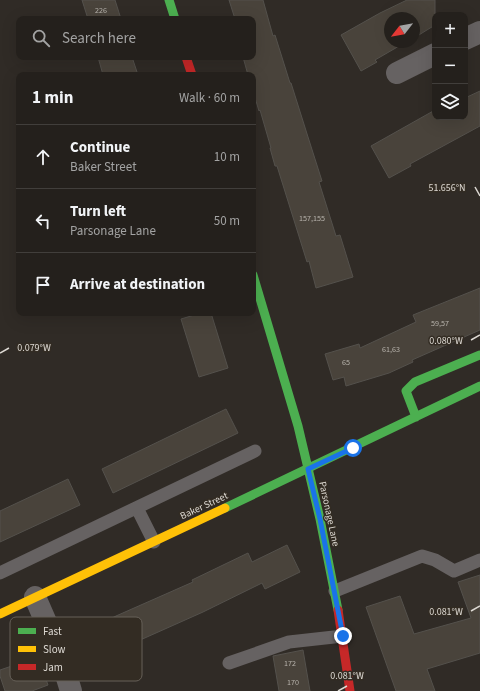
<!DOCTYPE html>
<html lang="en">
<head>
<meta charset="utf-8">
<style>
	:root { --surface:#24201c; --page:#2c2825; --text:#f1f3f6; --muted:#a3a3a3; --line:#413e3b }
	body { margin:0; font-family:"Source Sans 3",sans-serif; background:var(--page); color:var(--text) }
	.controls { position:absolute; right:12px; top:12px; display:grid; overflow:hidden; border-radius:8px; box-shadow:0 4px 16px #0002 }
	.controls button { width:36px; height:36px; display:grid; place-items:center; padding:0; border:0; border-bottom:1px solid var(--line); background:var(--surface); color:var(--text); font:20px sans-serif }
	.compass { position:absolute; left:384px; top:12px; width:36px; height:36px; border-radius:50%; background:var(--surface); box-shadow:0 4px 16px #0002; rotate:239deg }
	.stop { position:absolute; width:12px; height:12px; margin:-9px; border:3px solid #1a73e8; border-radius:50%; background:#fff }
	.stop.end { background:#1a73e8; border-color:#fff; box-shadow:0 1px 4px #0008 }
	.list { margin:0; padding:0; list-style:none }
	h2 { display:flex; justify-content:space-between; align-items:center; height:52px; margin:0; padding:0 16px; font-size:17px }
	h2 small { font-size:13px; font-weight:400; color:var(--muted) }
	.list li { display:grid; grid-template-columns:26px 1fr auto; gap:12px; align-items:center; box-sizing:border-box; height:64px; padding:0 16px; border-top:1px solid var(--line) }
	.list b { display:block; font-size:15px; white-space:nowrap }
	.list p { margin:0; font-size:13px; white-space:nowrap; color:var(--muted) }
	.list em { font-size:13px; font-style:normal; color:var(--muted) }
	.icon { flex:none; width:22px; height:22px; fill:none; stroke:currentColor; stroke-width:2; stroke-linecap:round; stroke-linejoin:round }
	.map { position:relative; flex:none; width:480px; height:691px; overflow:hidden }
	.search { position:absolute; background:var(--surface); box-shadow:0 4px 16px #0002; left:16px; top:16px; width:240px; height:44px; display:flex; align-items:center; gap:10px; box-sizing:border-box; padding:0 14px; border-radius:8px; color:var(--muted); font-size:15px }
	.panel { position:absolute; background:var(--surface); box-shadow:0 4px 16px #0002; left:16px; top:72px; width:240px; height:244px; border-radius:8px }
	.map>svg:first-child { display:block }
	.building { fill:#49433b; stroke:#54514c }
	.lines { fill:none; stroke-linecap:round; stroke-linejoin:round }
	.lane { stroke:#666262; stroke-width:13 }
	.street { stroke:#666262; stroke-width:22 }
	.fast { stroke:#4caf50; stroke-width:9 }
	.slow { stroke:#ffc107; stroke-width:9 }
	.jam { stroke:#c62828; stroke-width:9 }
	.route { stroke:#1a73e8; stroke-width:5 }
	.ticks { fill:none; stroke:#ddd9d3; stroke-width:1.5 }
	.labels { text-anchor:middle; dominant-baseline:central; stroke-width:3; stroke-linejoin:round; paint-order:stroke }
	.number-label { font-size:8px; fill:#b8b4ad }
	.street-label { font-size:10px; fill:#ddd9d3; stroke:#332c23 }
	.key { fill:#332c23; stroke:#666058; stroke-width:1 }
	.key-label { font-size:11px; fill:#ddd9d3 }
	.ticks-label { font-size:10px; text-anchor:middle; fill:#ddd9d3; stroke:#332c23; stroke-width:3; stroke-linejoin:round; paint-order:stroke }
</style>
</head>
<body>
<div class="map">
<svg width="480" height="691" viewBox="0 0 480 691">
	<rect width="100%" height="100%" fill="#302b26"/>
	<path class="building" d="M82,0H115L121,19H88Z
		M229,0H263L273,36L275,35L290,83H291L308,137L322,181L319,182L336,236L340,235L353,277L316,288L309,261L307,262L277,166H275L270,148H271L260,110L259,111L253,91V75H248L243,57H253V19H235Z
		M407,0H435V25L414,38V18H390V42H406L375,60L377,62L361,71L341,35L380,13Z
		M98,57H132L138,75H103Z
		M480,91V126L410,164L411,166L389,178L371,146L435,110V117H465V98Z
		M480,288V330L412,360L413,362L389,373L346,386L344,377L333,380L325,354L359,344L360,348L416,322L413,315Z
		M201,313H211L228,368L199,377L181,319Z
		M226,409L238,433L113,493L102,469Z
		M68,479L80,505L0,542V511Z
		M287,545L300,572L265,589L262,583L203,612L129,645L128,642L86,661L74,637L116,616L193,582L192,580L248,553L252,562Z
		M480,575V653L427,669L435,691H396L366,607L400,596L414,634L471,618L458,582Z
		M303,650L310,691H279L273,656Z
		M38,657L48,685L32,691H5L0,676V670Z"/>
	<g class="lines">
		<path class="lane" d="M137,508L154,542
			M0,573L255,451
			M335,591L422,556L435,560L454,571L480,560
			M229,663L289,642L343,636"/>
		<path class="street" d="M465,39L480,32
			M397,73L435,54
			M35,597L59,652L71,691"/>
		<path class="fast" d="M169,0L175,19
			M253,275L298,426L320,519L338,610
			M416,417L406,391L415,382L480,355
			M225,508L480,386"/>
		<path class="slow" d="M0,614L225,508"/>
		<path class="jam" d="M186,57L192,75
			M338,610L350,691"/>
	</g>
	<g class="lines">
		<path class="route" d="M343,636L320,519L308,469L353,448"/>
	</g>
	<path class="ticks" d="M475,187L480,196M471,340L480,335M0,353L9,348M471,611L480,606M338,691L347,686"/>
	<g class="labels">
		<g class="number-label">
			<text x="101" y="10">226</text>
			<text x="312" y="218">157,155</text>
			<text x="440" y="323">59,57</text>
			<text x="391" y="349">61,63</text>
			<text x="346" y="362">65</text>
			<text x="290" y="663">172</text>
			<text x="293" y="682">170</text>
		</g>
		<g class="street-label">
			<text transform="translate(204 506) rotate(-25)">Baker Street</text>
			<text transform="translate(329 514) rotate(78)">Parsonage Lane</text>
		</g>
	</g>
	<rect x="10" y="617" width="132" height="64" rx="6" class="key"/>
	<rect x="18" y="628" width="18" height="6" fill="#4caf50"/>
	<rect x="18" y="646" width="18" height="6" fill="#ffc107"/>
	<rect x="18" y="664" width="18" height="6" fill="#c62828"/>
	<g class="key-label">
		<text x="43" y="635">Fast</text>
		<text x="43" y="653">Slow</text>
		<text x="43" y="671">Jam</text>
	</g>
	<g class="ticks-label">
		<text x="447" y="191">51.656°N</text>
		<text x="446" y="344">0.080°W</text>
		<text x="34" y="351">0.079°W</text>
		<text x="446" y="615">0.081°W</text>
		<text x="347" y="679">0.081°W</text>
	</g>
</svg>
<div class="controls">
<button>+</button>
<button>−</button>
<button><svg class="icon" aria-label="layers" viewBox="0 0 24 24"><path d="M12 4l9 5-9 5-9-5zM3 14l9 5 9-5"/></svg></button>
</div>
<svg class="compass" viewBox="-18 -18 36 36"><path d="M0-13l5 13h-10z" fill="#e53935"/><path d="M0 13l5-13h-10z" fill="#a3a3a3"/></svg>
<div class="stop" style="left:353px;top:448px"></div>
<div class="stop end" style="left:343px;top:636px"></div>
<div class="search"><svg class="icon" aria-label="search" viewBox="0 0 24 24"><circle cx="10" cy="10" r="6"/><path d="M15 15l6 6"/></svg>Search here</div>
<section class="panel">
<h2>1 min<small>Walk · 60 m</small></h2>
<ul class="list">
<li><svg class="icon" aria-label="ahead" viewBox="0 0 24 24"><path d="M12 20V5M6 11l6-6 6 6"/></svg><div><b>Continue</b><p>Baker Street</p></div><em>10 m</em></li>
<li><svg class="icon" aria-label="left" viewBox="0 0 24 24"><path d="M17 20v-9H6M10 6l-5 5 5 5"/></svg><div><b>Turn left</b><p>Parsonage Lane</p></div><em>50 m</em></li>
<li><svg class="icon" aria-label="arrive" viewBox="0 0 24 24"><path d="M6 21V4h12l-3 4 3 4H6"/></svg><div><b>Arrive at destination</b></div></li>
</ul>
</section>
</div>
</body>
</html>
